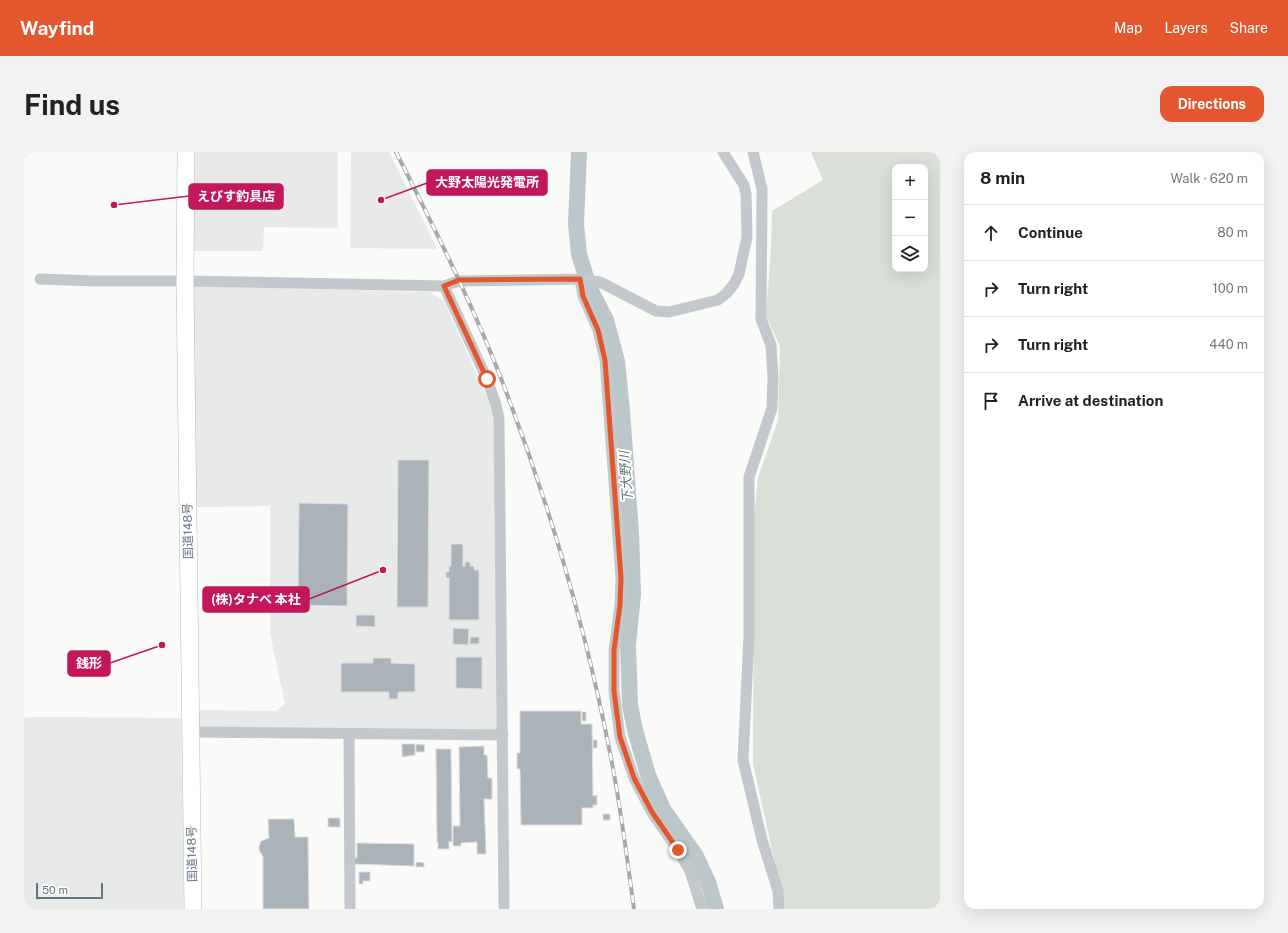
<!DOCTYPE html>
<html lang="en">
<head>
<meta charset="utf-8">
<style>
	:root { --surface:#fff; --page:#f2f2f2; --text:#222; --muted:#767676; --line:#e0e0e0; --accent:#e4572e }
	body { margin:0; font-family:"Public Sans","Noto Sans JP",sans-serif; background:var(--page); color:var(--text) }
	.controls { position:absolute; right:12px; top:12px; display:grid; overflow:hidden; border-radius:8px; box-shadow:0 4px 16px #0002 }
	.controls button { width:36px; height:36px; display:grid; place-items:center; padding:0; border:0; border-bottom:1px solid var(--line); background:var(--surface); color:var(--text); font:20px sans-serif }
	.scale { position:absolute; left:12px; bottom:10px; width:67px; box-sizing:border-box; padding-left:4px; border:2px solid #657683; border-top:0; font-size:11px; line-height:14px; white-space:nowrap; color:#657683; -webkit-text-stroke:3px #fff; paint-order:stroke }
	.stop { position:absolute; width:12px; height:12px; margin:-9px; border:3px solid #e4572e; border-radius:50%; background:#fff }
	.stop.end { background:#e4572e; border-color:#fff; box-shadow:0 1px 4px #0008 }
	.list { margin:0; padding:0; list-style:none }
	h2 { display:flex; justify-content:space-between; align-items:center; height:52px; margin:0; padding:0 16px; font-size:17px }
	h2 small { font-size:13px; font-weight:400; color:var(--muted) }
	.list li { display:grid; grid-template-columns:26px 1fr auto; gap:12px; align-items:center; box-sizing:border-box; height:56px; padding:0 16px; border-top:1px solid var(--line) }
	.list b { display:block; font-size:15px; white-space:nowrap }
	.list em { font-size:13px; font-style:normal; color:var(--muted) }
	.icon { flex:none; width:22px; height:22px; fill:none; stroke:currentColor; stroke-width:2; stroke-linecap:round; stroke-linejoin:round }
	.map { position:relative; flex:none; width:916px; height:757px; overflow:hidden; border-radius:12px }
	header { display:flex; align-items:center; gap:24px; box-sizing:border-box; height:56px; padding:0 20px; background:var(--accent); color:#fff }
	header strong { font-size:19px }
	nav { display:flex; gap:22px; margin-inline-start:auto; font-size:14px }
	.intro { display:flex; align-items:center; justify-content:space-between; box-sizing:border-box; height:96px; padding:0 24px }
	h1 { margin:0; font-size:28px }
	.button { padding:10px 18px; border-radius:12px; background:var(--accent); color:#fff; font-size:14px; font-weight:700 }
	main { display:flex; gap:24px; padding:0 24px }
	aside { flex:1; background:var(--surface); border-radius:12px; box-shadow:0 4px 16px #0002 }
	.map>svg:first-child { display:block }
	.built { fill:#e8e9e9 }
	.green { fill:#dadfd7; fill-rule:evenodd }
	.lines { fill:none; stroke-linecap:round; stroke-linejoin:round }
	.river { stroke:#bbc7cb; stroke-width:16 }
	.building { fill:#aab3b9; stroke:#dcdcda }
	.highway-casing { stroke:#b4b9bd; stroke-width:18 }
	.minor { stroke:#c3c8cc; stroke-width:11 }
	.highway { stroke:#fff; stroke-width:17 }
	.rail-casing { stroke:#a2aab0; stroke-width:4 }
	.rail { stroke:#fff; stroke-width:2.5; stroke-dasharray:8; stroke-linecap:butt }
	.route { stroke:#e4572e; stroke-width:5 }
	.labels { text-anchor:middle; dominant-baseline:central; stroke-width:4; stroke-linejoin:round; paint-order:stroke }
	.street-label { font-size:12px; fill:#657683; stroke:#fff }
	.water-label { font-size:13px; font-style:italic; fill:#60757c; stroke:#fff }
	.leader { fill:none; stroke:#c2185b; stroke-width:1.5 }
	.callout-dot { fill:#c2185b; stroke:#fff; stroke-width:1.5 }
	.callout { fill:#c2185b; stroke:#c2185b; stroke-width:1.5 }
	.callout-label { font-size:13px; text-anchor:middle; font-weight:bold; fill:#fff }
</style>
</head>
<body>
<header>
<strong>Wayfind</strong>
<nav><a>Map</a><a>Layers</a><a>Share</a></nav>
</header>
<div class="intro"><h1>Find us</h1><a class="button">Directions</a></div>
<main>
<div class="map">
<svg width="916" height="757" viewBox="0 0 916 757">
	<rect width="100%" height="100%" fill="#fafaf8"/>
	<path class="built" d="M168,0H314V76L240,75L239,99H169Z
		M327,0H365L413,97L326,96Z
		M165,134L406,140L420,149L467,254L470,277L474,579L173,578V558L252,559L261,552L246,481V354L172,355Z
		M13,565L157,566L160,757H0V566Z"/>
	<path class="green" d="M787,0H916V757H761L729,612L730,364L734,326L754,268L756,194L742,164L747,96L748,59L799,28ZM871,15H901V117H871Z"/>
	<g class="lines">
		<path class="river" d="M555,0L552,72L555,102L565,135L582,168L593,209L598,259L607,381L609,442L604,493L606,553L611,578L624,623L639,657L672,704L684,730L692,757"/>
	</g>
	<path class="building" d="M374,308H405L404,455H373Z
		M275,351L324,352L323,454L274,453Z
		M427,392H439V414H441V410H446V414H450V418H455V468H425V426H422V420H425V414H427Z
		M332,463H351V475L332,474Z
		M429,476L445,477L444,493L429,492Z
		M446,485H455V492H446Z
		M432,505H458V537L432,536Z
		M349,506H367V511L391,512V540H374V547H365V540H317V511H349Z
		M496,559H557V572H568L569,644L573,643V653H569V656H558V673H497L496,617H493V601H496Z
		M558,560H562V569H558Z
		M569,588H573V596H569Z
		M378,592H391V603L378,605Z
		M392,592L401,593L400,600H392Z
		M460,594V603H463L464,626H468V647H460L462,702H453V690L437,691V694H429V674H436L435,595Z
		M412,597H427L428,690L425,689V697H414V690H413Z
		M579,662H586V668H579Z
		M304,666H316V675H304Z
		M244,667H270L271,685H284L285,757H239V704L236,700L235,695L237,689L245,686Z
		M333,691L390,692V714L330,712V706H333Z
		M392,710L400,711V715H392Z
		M335,720H346V729H339V732H335Z"/>
	<g class="lines">
		<g class="highway-casing">
			<path id="highway" d="M162,0L161,129L169,757"/>
		</g>
		<path class="minor" d="M729,0L738,37L737,167L747,193L749,225L748,256L725,325V484L719,608L738,688L754,739L755,757
			M16,127L71,129H161L420,134L435,129L556,127L576,130L632,159L645,160L694,148L703,141L710,132L715,122L723,85L722,42L720,33L699,0
			M556,127L559,144L574,178L581,208L597,426L596,453L590,498V539L596,585L610,626L628,661L654,698L666,719L678,757
			M420,134L463,227L472,253L475,267L480,757
			M167,580L479,583
			M325,582L326,757"/>
		<use href="#highway" class="highway"/>
		<g class="rail-casing">
			<path id="rail" d="M372,0C407,69 442,139 471,211C521,338 561,471 587,606C597,656 603,707 610,757"/>
		</g>
		<use href="#rail" class="rail"/>
	</g>
	<g class="lines">
		<path class="route" d="M463,227L420,134L435,128L556,127L559,144L574,178L581,208L597,426L596,453L590,498V539L596,585L610,626L628,660L654,698"/>
	</g>
	<g class="labels">
		<g class="street-label">
			<text transform="translate(164 379) rotate(-91)">国道148号</text>
			<text transform="translate(168 702) rotate(-91)">国道148号</text>
		</g>
		<g class="water-label">
			<text transform="translate(602 325) rotate(-94)">下大野川</text>
		</g>
	</g>
	<path class="leader" d="M357 48L403 31M90 53L165 44M359 418L285 447M138 493L86 511"/>
	<g class="callout-dot">
		<circle cx="357" cy="48" r="4"/>
		<circle cx="90" cy="53" r="4"/>
		<circle cx="359" cy="418" r="4"/>
		<circle cx="138" cy="493" r="4"/>
	</g>
	<g class="callout">
		<rect x="403" y="18" width="120" height="25" rx="4"/>
		<rect x="165" y="32" width="94" height="25" rx="4"/>
		<rect x="179" y="435" width="106" height="25" rx="4"/>
		<rect x="44" y="499" width="42" height="25" rx="4"/>
	</g>
	<g class="callout-label">
		<text x="463" y="35">大野太陽光発電所</text>
		<text x="212" y="49">えびす釣具店</text>
		<text x="232" y="452">(株)タナベ 本社</text>
		<text x="65" y="516">銭形</text>
	</g>
</svg>
<div class="controls">
<button>+</button>
<button>−</button>
<button><svg class="icon" aria-label="layers" viewBox="0 0 24 24"><path d="M12 4l9 5-9 5-9-5zM3 14l9 5 9-5"/></svg></button>
</div>
<div class="scale">50 m</div>
<div class="stop" style="left:463px;top:227px"></div>
<div class="stop end" style="left:654px;top:698px"></div>
</div>
<aside>
<h2>8 min<small>Walk · 620 m</small></h2>
<ul class="list">
<li><svg class="icon" aria-label="ahead" viewBox="0 0 24 24"><path d="M12 20V5M6 11l6-6 6 6"/></svg><div><b>Continue</b></div><em>80 m</em></li>
<li><svg class="icon" aria-label="right" viewBox="0 0 24 24"><path d="M7 20v-9h11M14 6l5 5-5 5"/></svg><div><b>Turn right</b></div><em>100 m</em></li>
<li><svg class="icon" aria-label="right" viewBox="0 0 24 24"><path d="M7 20v-9h11M14 6l5 5-5 5"/></svg><div><b>Turn right</b></div><em>440 m</em></li>
<li><svg class="icon" aria-label="arrive" viewBox="0 0 24 24"><path d="M6 21V4h12l-3 4 3 4H6"/></svg><div><b>Arrive at destination</b></div></li>
</ul>
</aside>
</main>
</body>
</html>
